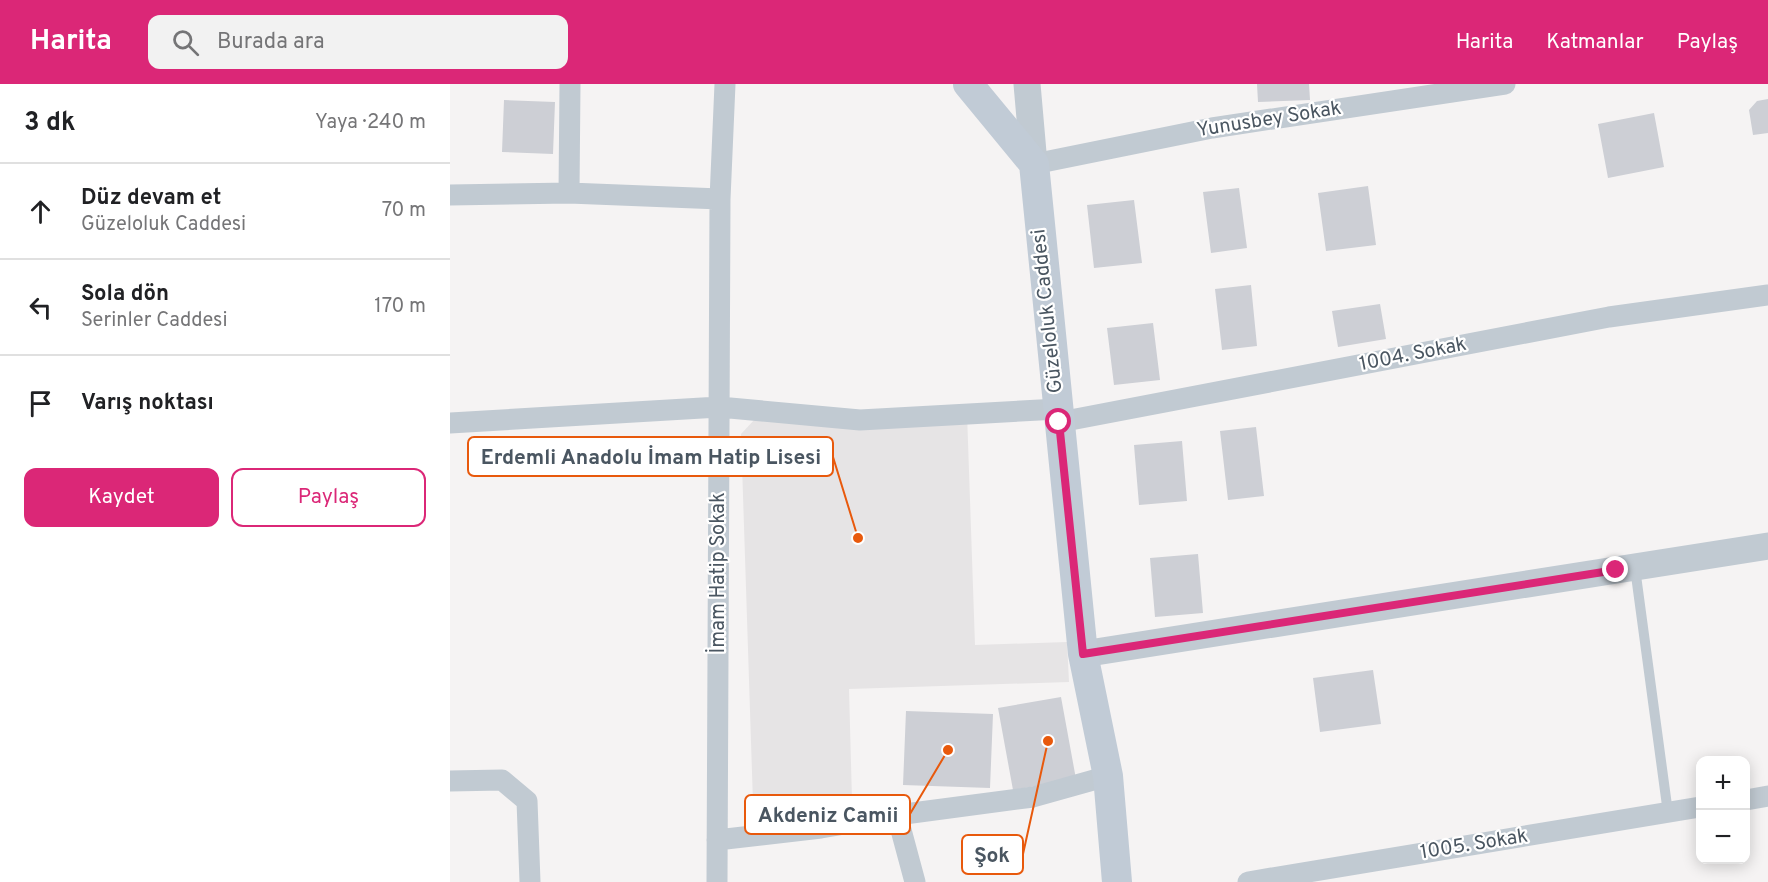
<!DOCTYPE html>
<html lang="tr">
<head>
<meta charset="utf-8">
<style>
	:root { --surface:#fff; --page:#f2f2f2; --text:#202124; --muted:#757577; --line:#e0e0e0; --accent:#db2777 }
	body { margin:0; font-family:Overpass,sans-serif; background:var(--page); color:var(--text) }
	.controls { position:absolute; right:18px; bottom:18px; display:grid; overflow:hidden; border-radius:12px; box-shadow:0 3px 15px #0003 }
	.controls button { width:54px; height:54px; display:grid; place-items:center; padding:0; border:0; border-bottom:2px solid var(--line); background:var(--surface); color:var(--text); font:30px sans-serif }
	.stop { position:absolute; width:18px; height:18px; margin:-14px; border:4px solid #db2777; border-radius:50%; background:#fff }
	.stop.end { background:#db2777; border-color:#fff; box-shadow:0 2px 6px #0008 }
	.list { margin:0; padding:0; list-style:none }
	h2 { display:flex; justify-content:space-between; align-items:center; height:78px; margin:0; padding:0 24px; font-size:26px }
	h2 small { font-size:20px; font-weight:400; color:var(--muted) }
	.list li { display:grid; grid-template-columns:39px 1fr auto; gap:18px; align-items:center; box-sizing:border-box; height:96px; padding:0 24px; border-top:2px solid var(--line) }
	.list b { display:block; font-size:22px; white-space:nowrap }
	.list p { margin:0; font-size:20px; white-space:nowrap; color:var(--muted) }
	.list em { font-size:20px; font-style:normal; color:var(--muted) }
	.actions { display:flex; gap:12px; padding:18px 24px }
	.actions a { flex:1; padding:14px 0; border:2px solid var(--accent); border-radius:12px; text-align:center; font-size:21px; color:var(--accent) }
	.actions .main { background:var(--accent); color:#fff }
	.icon { flex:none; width:33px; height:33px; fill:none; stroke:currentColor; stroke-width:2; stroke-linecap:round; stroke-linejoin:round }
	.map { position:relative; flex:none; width:1318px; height:798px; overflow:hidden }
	header { display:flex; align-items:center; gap:36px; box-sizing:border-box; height:84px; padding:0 30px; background:var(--accent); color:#fff }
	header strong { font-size:28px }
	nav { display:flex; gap:33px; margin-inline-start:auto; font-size:21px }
	.search { width:420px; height:54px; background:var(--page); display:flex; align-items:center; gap:15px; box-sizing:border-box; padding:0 21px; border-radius:12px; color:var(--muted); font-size:22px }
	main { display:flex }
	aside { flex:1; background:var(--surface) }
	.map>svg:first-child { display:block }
	.education { fill:#e6e4e5 }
	.building { fill:#cdcfd5 }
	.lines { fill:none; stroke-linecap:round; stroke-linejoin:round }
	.service { stroke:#c1cad2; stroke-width:10 }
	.minor { stroke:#c1cad2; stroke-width:21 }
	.tertiary { stroke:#c1cad2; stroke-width:27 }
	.secondary { stroke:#c1cbd6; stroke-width:30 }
	.route { stroke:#db2777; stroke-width:8 }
	.labels { text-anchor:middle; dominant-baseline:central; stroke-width:4.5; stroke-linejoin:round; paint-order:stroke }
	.street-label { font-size:20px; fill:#4a5661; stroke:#fff }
	.leader { fill:none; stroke:#e8590c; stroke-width:2 }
	.callout-dot { fill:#e8590c; stroke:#fff; stroke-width:2 }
	.callout { fill:#fff; stroke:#e8590c; stroke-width:2 }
	.callout-label { font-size:21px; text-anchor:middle; font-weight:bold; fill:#4a5661 }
</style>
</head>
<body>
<header>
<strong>Harita</strong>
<div class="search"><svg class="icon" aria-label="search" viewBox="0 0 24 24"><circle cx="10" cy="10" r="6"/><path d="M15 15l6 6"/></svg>Burada ara</div>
<nav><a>Harita</a><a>Katmanlar</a><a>Paylaş</a></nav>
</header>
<main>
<aside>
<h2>3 dk<small>Yaya · 240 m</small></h2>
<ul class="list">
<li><svg class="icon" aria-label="ahead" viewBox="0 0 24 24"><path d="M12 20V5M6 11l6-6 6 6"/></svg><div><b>Düz devam et</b><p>Güzeloluk Caddesi</p></div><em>70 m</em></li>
<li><svg class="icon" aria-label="left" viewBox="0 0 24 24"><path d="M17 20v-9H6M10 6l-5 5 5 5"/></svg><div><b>Sola dön</b><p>Serinler Caddesi</p></div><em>170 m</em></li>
<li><svg class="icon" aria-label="arrive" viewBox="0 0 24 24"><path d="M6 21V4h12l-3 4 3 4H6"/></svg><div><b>Varış noktası</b></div></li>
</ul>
<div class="actions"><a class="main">Kaydet</a><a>Paylaş</a></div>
</aside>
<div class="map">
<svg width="1318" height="798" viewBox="0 0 1318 798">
	<rect width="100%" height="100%" fill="#f5f3f3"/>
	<path class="education" d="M517,329L525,561L617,558L619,598L399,605L402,716L303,719L291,350L305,335Z"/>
	<path class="building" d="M807,0H859L860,16L808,18Z
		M1318,15V49L1303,51L1299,26L1307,17Z
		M54,16L105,18L103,70L52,68Z
		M1204,29L1214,83L1158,94L1148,40Z
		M918,102L926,161L876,167L868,109Z
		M789,104L797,164L761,169L753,108Z
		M684,116L692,179L644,184L637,121Z
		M801,201L807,262L772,266L765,205Z
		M930,220L936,255L888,263L882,227Z
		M703,239L710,296L664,301L657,244Z
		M806,343L814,412L778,416L770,347Z
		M732,357L737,417L689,421L684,361Z
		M748,470L753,529L705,533L700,474Z
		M923,586L931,640L870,648L863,594Z
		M611,613L626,695L563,706L548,624Z
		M456,627L543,630L540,704L453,701Z"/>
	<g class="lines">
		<path class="service" d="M1185,484L1218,729"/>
		<path class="minor" d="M584,80L762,44L1055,0
			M119,109L120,0
			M0,111L119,109L270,115
			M610,338L1159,233L1318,211
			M0,339L269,323L410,336L608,325
			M0,697L52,696L77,717L80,798
			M1296,716L1318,712
			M447,731L465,798
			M267,756L371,744L447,731L583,713L658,692
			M267,798L270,115L275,0
			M798,798L1250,723"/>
		<path class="tertiary" d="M577,0L584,80
			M633,570L1318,462"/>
		<path class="secondary" d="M518,0L584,80L633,570L658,692L667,798"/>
	</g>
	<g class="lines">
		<path class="route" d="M609,338L633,570L1166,486"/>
	</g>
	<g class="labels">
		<g class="street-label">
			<text transform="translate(819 36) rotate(-9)">Yunusbey Sokak</text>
			<text transform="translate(598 227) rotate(-96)">Güzeloluk Caddesi</text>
			<text transform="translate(963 271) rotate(-11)">1004. Sokak</text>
			<text transform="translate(269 489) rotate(-90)">İmam Hatip Sokak</text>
			<text transform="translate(1024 761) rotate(-9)">1005. Sokak</text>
		</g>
	</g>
	<path class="leader" d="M408 454L383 373M498 666L460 730M598 657L573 770"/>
	<g class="callout-dot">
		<circle cx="408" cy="454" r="6"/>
		<circle cx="498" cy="666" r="6"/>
		<circle cx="598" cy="657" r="6"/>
	</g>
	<g class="callout">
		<rect x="18" y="353" width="365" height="39" rx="6"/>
		<rect x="295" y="711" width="165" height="39" rx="6"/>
		<rect x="512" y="751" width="61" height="39" rx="6"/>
	</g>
	<g class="callout-label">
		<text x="201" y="380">Erdemli Anadolu İmam Hatip Lisesi</text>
		<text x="378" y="738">Akdeniz Camii</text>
		<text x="542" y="778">Şok</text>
	</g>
</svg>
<div class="controls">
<button>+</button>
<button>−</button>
</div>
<div class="stop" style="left:609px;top:338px"></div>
<div class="stop end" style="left:1166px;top:486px"></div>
</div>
</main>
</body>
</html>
